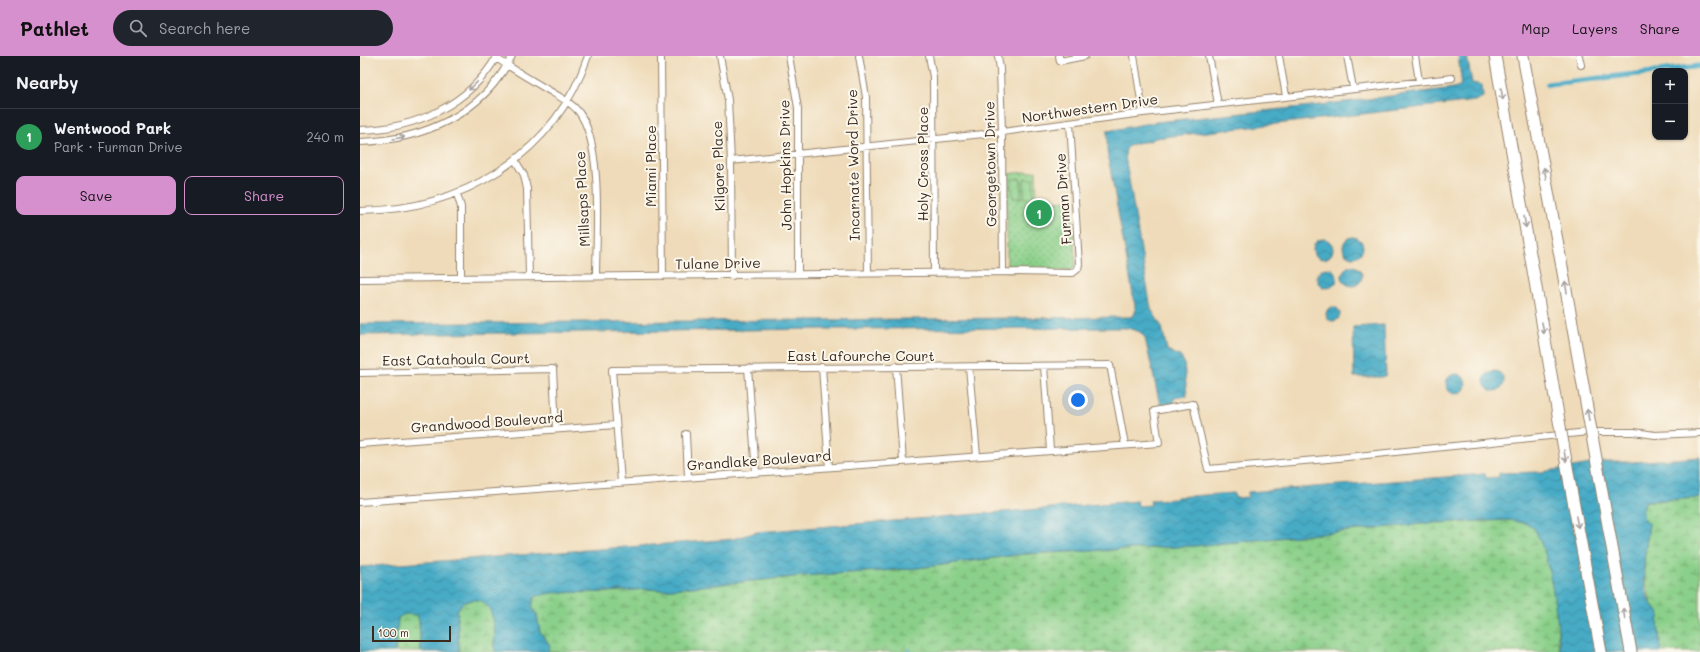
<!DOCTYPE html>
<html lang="en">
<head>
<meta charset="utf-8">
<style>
	:root { --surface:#171b24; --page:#20242c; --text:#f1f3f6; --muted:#9ea1a6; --line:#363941; --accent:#d690ce }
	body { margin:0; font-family:Mali,sans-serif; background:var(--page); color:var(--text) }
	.controls { position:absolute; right:12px; top:12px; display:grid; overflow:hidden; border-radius:8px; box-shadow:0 1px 3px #0004 }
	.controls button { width:36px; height:36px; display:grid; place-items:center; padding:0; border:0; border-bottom:1px solid var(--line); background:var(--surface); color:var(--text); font:20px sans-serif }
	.scale { position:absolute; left:12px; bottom:10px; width:79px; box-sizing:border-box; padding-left:4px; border:2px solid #3b2a1e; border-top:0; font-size:11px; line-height:14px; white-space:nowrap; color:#3b2a1e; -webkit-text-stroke:3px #fbf7ec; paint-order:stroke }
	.you { position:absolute; left:718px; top:344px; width:14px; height:14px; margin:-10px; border:3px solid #fff; border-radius:50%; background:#1a73e8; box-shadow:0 0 0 6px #1a73e833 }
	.badge { display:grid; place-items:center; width:26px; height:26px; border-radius:50%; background:var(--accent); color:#fff; font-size:13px; font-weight:700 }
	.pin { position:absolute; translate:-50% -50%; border:2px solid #fff; box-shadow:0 1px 4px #0006 }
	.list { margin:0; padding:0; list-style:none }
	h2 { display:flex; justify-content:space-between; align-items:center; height:52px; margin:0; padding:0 16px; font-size:17px }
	h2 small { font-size:13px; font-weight:400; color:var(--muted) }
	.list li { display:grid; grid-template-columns:26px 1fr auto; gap:12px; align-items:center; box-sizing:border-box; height:56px; padding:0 16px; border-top:1px solid var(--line) }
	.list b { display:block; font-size:15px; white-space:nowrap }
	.list p { margin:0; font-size:13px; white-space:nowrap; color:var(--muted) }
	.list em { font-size:13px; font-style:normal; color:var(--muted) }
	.actions { display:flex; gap:8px; padding:12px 16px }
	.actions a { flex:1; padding:9px 0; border:1px solid var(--accent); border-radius:8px; text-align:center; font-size:14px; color:var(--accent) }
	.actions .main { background:var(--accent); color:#111 }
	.icon { flex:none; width:22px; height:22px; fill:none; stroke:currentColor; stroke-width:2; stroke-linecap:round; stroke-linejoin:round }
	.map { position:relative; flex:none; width:1340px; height:596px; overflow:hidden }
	header { display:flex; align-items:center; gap:24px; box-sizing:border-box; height:56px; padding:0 20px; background:var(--accent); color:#111 }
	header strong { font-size:19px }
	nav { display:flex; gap:22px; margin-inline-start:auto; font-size:14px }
	.search { width:280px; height:36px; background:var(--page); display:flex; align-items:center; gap:10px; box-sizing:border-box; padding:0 14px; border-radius:22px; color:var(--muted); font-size:15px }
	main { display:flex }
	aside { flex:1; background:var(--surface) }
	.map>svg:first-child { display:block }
	.wetland { fill:url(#wetland-marsh); stroke:#637d54 }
	.park { fill:url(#park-dots); stroke:#637d54 }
	.garden { fill:#8bd08a; stroke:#637d54 }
	.water { fill:url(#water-waves); stroke:#406a72 }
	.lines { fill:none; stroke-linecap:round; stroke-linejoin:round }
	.stream { stroke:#46abc6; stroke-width:1.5 }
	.canal { stroke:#46abc6; stroke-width:5.5 }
	.street-casing { stroke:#95826c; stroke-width:8 }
	.highway-casing { stroke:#95826c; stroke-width:13 }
	.street { stroke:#fff; stroke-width:6 }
	.highway { stroke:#fff; stroke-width:11 }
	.highway-bridge-casing { stroke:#95826c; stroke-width:13; stroke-linecap:butt }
	.highway-bridge { stroke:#fff; stroke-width:11 }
	.oneway { stroke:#a79f9a }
	.labels { text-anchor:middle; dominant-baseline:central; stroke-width:4; stroke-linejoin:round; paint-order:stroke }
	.street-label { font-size:14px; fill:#3b2a1e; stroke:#fbf7ec }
</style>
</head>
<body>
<header>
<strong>Pathlet</strong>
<div class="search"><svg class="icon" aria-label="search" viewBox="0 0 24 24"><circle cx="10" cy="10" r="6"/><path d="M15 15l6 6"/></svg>Search here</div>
<nav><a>Map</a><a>Layers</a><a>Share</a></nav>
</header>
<main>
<aside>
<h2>Nearby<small></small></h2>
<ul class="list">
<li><span class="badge" style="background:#2e9e5b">1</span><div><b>Wentwood Park</b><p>Park · Furman Drive</p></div><em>240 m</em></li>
</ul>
<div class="actions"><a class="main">Save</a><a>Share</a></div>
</aside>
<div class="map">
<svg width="1340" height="596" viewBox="0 0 1340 596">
	<defs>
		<pattern id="wetland-marsh" width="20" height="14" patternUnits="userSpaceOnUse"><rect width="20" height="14" fill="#8bd08a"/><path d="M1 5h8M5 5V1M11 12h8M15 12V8" fill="none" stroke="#73a970"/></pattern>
		<pattern id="park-dots" width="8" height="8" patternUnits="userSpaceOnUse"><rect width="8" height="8" fill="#8bd08a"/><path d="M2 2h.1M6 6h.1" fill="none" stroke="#73a970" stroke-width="1.8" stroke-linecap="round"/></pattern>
		<pattern id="water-waves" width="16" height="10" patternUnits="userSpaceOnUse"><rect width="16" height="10" fill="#46abc6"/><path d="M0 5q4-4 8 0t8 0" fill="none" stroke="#3c8ba0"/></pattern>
	</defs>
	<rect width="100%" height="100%" fill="#fbf7ec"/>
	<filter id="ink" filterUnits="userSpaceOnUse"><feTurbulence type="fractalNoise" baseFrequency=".025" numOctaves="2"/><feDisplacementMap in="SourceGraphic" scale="8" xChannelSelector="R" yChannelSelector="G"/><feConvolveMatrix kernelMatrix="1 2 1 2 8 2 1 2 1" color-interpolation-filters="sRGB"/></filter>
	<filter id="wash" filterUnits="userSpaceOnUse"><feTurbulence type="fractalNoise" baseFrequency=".012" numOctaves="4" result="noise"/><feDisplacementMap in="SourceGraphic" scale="16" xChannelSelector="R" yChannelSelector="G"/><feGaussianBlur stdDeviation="0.9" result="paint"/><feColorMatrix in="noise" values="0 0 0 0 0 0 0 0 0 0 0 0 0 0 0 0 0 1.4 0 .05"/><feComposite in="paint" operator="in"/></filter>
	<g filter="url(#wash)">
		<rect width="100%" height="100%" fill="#efdbb9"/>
		<path class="wetland" d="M1340,442V596H1301L1298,566L1299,561L1298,556L1291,547L1285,522L1284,503L1289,468L1284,465L1282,453L1286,445Z
			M1149,464C1157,465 1169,465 1175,473C1187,489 1196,544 1198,565C1198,575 1197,587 1200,596H188L190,592L188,586L180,576L177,559L172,552L174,542C186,531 229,537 246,536C265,535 283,532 301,534L442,520L550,513L664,498L834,490L1072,467Z
			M116,543C132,547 134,563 135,578C135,586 132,589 136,596H99L97,555L102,547Z
			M43,558L57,559L59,564L61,596H35L38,562Z"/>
		<path class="park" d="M676,115L677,146L711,144L716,212L712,214L647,215V118Z"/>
		<path class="garden" d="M652,123H661V142H653Z
			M664,123H673V142H664Z"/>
		<path class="water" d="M1098,0H1107L1112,27L1122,29L1123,41L1115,45L795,82C787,89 774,83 766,93L765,100L791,253L802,271L807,294L820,300L824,306L827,340L814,342V347L800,349L785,282L780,276L769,272L466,273L0,279V268L770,261L775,258V250L747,95V75L796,66L961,49L1093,32L1100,30L1101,21Z
			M983 191a10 10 0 1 1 20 0a10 10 0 1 1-20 0Z
			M953 193a10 10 0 1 1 20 0a10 10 0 1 1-20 0Z
			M982 220a10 10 0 1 1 20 0a10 10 0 1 1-20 0Z
			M957 222a10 10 0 1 1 20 0a10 10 0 1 1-20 0Z
			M966 258a7 7 0 1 1 14 0a7 7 0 1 1-14 0Z
			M1024,269L1026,319L1022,321H994L993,271Z
			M1124 325a10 10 0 1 1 20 0a10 10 0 1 1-20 0Z
			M1086 328a10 10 0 1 1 20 0a10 10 0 1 1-20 0Z
			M1340,401V442L1286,445L1282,453L1284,465L1289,467C1286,494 1279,521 1290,546C1293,551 1297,554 1300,559L1298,566L1301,596H1200L1197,562L1192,530L1186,501L1179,482L1174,472L1168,468L1149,464L1072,467L834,490L664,498L550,513L442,520L301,534L288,533L246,536L192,537L177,540L174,542L172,552L177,559L180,576L190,589L188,596H136C132,589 135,586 135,578C133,556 128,536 102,547L97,555L99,596H61L59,564L57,559C49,558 45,557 38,562L35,596H0V511L373,483L397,476L777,445L778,450L791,449L790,444L815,443L816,441L874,437L875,442L888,441V436L1125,418L1126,422L1139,421V417L1182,416L1243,406H1273Z"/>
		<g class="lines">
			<path class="stream" d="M546,596L551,593"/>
			<path class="canal" d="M1300,15L1340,10
				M1188,28L1295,16"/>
		</g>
	</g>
	<g filter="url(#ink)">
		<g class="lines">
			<g class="street-casing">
				<path id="street" d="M301,0L303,220
					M360,0L368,44L371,105L372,220
					M429,0L438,52V218
					M499,0L506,41L508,217
					M569,0L573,21L574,217
					M638,0L640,13L642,76L643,216
					M699,0L700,5L725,0
					M774,0L783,57
					M849,0L858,48
					M919,0L926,40
					M987,0L993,32
					M1055,0L1059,25
					M1219,0L1221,9
					M136,2C153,13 171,24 188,34C198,40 211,46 218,55C244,87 236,180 236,220
					M0,74C55,73 109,49 137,0
					M0,86C63,84 122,59 152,0
					M155,104L164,119L167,133L169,221
					M371,105L642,76L783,57L1092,22
					M97,138L101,151V222
					M0,155C102,154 194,100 228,0
					M0,223L643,216L713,217L718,213L719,208L710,67
					M536,310L543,406
					M684,310L690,394
					M462,311L469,411
					M609,311L617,400
					M388,312L396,416
					M0,317L193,313L196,373
					M326,378L328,421
					M0,388L256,369
					M261,426L252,314L750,309L765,389
					M0,446L799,387L794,355L833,348L848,413L968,403L1228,376H1274L1295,379L1340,377"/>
			</g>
			<g class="highway-casing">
				<path id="highway" d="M1135,0L1174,220
					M1163,0L1202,211
					M1240,425L1271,596
					M1210,428L1241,596"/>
			</g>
			<use href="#street" class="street"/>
			<use href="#highway" class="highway"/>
			<g class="highway-bridge-casing">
				<path id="highway-bridge" d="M1202,211L1240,425
					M1174,220L1210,428"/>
			</g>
			<use href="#highway-bridge" class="highway-bridge"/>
		</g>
		<defs><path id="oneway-shaft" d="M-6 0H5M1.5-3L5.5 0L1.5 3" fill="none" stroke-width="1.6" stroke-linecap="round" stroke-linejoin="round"/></defs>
		<g class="oneway">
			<use href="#oneway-shaft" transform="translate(113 30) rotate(136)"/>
			<use href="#oneway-shaft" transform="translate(1142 38) rotate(80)"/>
			<use href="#oneway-shaft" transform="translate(39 82) rotate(-10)"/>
			<use href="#oneway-shaft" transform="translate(1185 117) rotate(-101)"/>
			<use href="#oneway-shaft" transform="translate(1165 166) rotate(80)"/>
			<use href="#oneway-shaft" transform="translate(1206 231) rotate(-100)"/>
			<use href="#oneway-shaft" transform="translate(1183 272) rotate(80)"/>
			<use href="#oneway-shaft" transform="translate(1228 359) rotate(-100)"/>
			<use href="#oneway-shaft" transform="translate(1205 400) rotate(80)"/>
			<use href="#oneway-shaft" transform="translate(1217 466) rotate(79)"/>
			<use href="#oneway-shaft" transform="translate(1264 558) rotate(-100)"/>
		</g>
	</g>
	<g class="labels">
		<g class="street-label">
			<text transform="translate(730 52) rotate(-8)">Northwestern Drive</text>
			<text transform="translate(562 108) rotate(-90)">Holy Cross Place</text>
			<text transform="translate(630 108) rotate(-91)">Georgetown Drive</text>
			<text transform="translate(425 109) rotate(-91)">John Hopkins Drive</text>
			<text transform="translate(493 109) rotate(-91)">Incarnate Word Drive</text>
			<text transform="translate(290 110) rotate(-90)">Miami Place</text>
			<text transform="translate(358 110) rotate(-92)">Kilgore Place</text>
			<text transform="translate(222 143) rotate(-93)">Millsaps Place</text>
			<text transform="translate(703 143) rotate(-94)">Furman Drive</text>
			<text transform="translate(358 207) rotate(-1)">Tulane Drive</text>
			<text x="501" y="299">East Lafourche Court</text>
			<text transform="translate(96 303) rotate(-1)">East Catahoula Court</text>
			<text transform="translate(127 366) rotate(-4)">Grandwood Boulevard</text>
			<text transform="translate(399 404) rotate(-4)">Grandlake Boulevard</text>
		</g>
	</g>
</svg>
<div class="controls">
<button>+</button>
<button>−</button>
</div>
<div class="scale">100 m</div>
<div class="you"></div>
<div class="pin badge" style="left:679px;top:157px;background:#2e9e5b">1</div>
</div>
</main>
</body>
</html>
